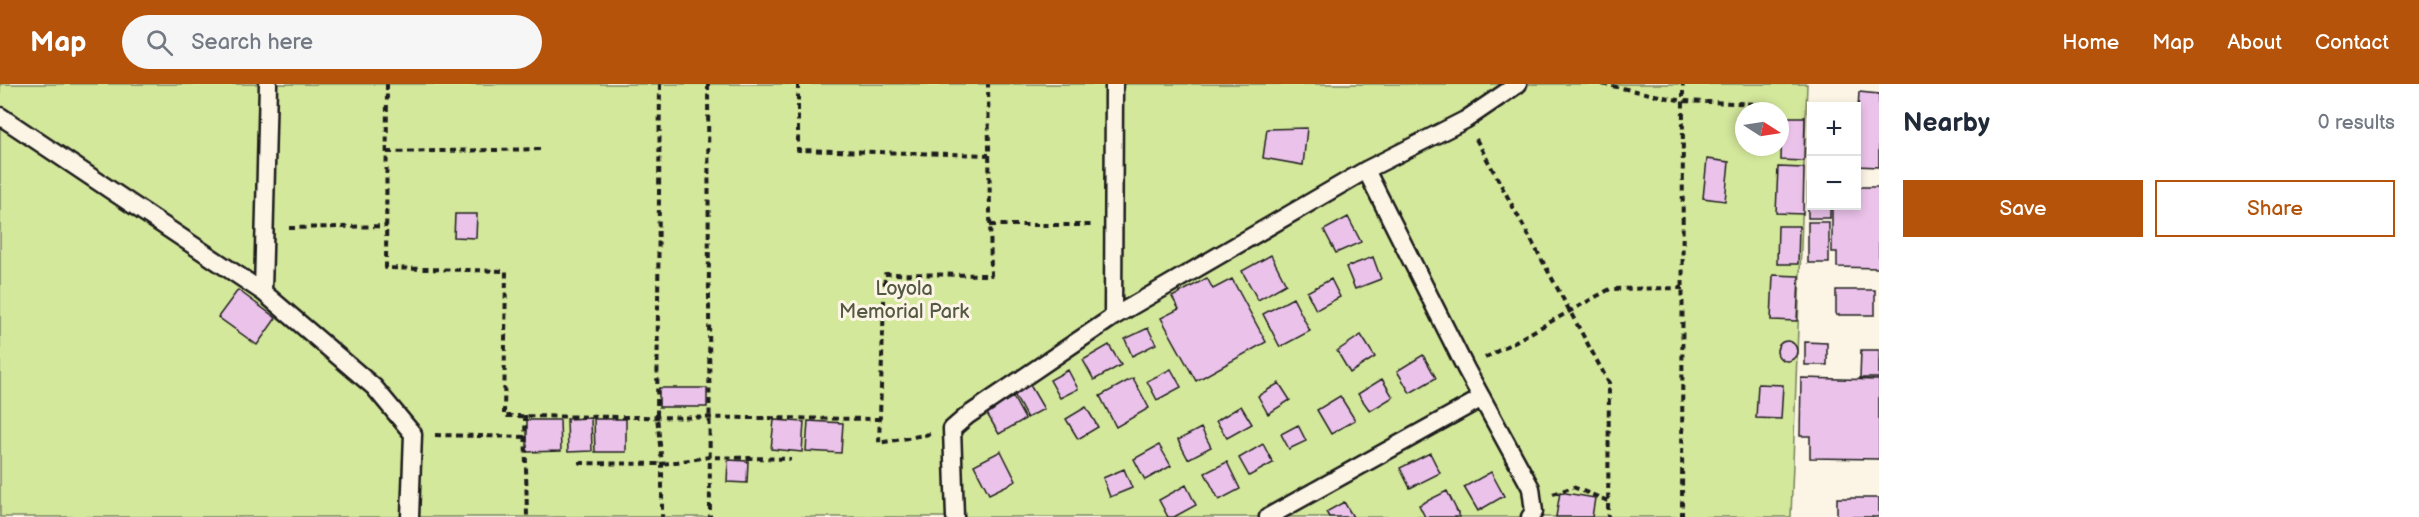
<!DOCTYPE html>
<html lang="en">
<head>
<meta charset="utf-8">
<style>
	:root { --surface:#fff; --page:#f6f6f7; --text:#1f2937; --muted:#747a83; --line:#e0e1e3; --accent:#b45309 }
	body { margin:0; font-family:"Balsamiq Sans",sans-serif; background:var(--page); color:var(--text) }
	.controls { position:absolute; right:18px; top:18px; display:grid; overflow:hidden; border-radius:0px; box-shadow:0 3px 9px #0003 }
	.controls button { width:54px; height:54px; display:grid; place-items:center; padding:0; border:0; border-bottom:2px solid var(--line); background:var(--surface); color:var(--text); font:30px sans-serif }
	.compass { position:absolute; left:1735px; top:18px; width:54px; height:54px; border-radius:50%; background:var(--surface); box-shadow:0 3px 9px #0003; rotate:102deg }
	.list { margin:0; padding:0; list-style:none }
	h2 { display:flex; justify-content:space-between; align-items:center; height:78px; margin:0; padding:0 24px; font-size:26px }
	h2 small { font-size:20px; font-weight:400; color:var(--muted) }
	.actions { display:flex; gap:12px; padding:18px 24px }
	.actions a { flex:1; padding:14px 0; border:2px solid var(--accent); border-radius:0px; text-align:center; font-size:21px; color:var(--accent) }
	.actions .main { background:var(--accent); color:#fff }
	.icon { flex:none; width:33px; height:33px; fill:none; stroke:currentColor; stroke-width:2; stroke-linecap:round; stroke-linejoin:round }
	.map { position:relative; flex:none; width:1879px; height:433px; overflow:hidden }
	header { display:flex; align-items:center; gap:36px; box-sizing:border-box; height:84px; padding:0 30px; background:var(--accent); color:#fff }
	header strong { font-size:28px }
	nav { display:flex; gap:33px; margin-inline-start:auto; font-size:21px }
	.search { width:420px; height:54px; background:var(--page); display:flex; align-items:center; gap:15px; box-sizing:border-box; padding:0 21px; border-radius:33px; color:var(--muted); font-size:22px }
	main { display:flex }
	aside { flex:1; background:var(--surface) }
	.map>svg:first-child { display:block }
	.green { fill:#d4e89c; stroke:#78825c; stroke-width:1.5; fill-rule:evenodd }
	.building { fill:#ebc2ea; stroke:#1c1c1c; stroke-width:1.5 }
	.lines { fill:none; stroke-linecap:round; stroke-linejoin:round }
	.service-casing { stroke:#1c1c1c; stroke-width:21 }
	.path { stroke:#1c1c1c; stroke-width:4; stroke-dasharray:6 4.5; stroke-linecap:butt }
	.service { stroke:#fcf5e5; stroke-width:16 }
	.labels { text-anchor:middle; dominant-baseline:central; stroke-width:6; stroke-linejoin:round; paint-order:stroke }
	.park-label { font-size:20px; fill:#535942; stroke:#fcf5e5 }
</style>
</head>
<body>
<header>
<strong>Map</strong>
<div class="search"><svg class="icon" aria-label="search" viewBox="0 0 24 24"><circle cx="10" cy="10" r="6"/><path d="M15 15l6 6"/></svg>Search here</div>
<nav><a>Home</a><a>Map</a><a>About</a><a>Contact</a></nav>
</header>
<main>
<div class="map">
<svg width="1879" height="433" viewBox="0 0 1879 433">
	<rect width="100%" height="100%" fill="#fcf5e5"/>
	<filter id="ink" filterUnits="userSpaceOnUse"><feTurbulence type="fractalNoise" baseFrequency=".0167" numOctaves="2"/><feDisplacementMap in="SourceGraphic" scale="12" xChannelSelector="R" yChannelSelector="G"/><feConvolveMatrix kernelMatrix="1 2 1 2 8 2 1 2 1" color-interpolation-filters="sRGB"/></filter>
	<g filter="url(#ink)">
		<path class="green" d="M0,0H1807L1791,433H0ZM1744,27H1780V63H1744Z"/>
		<path class="building" d="M1859,8L1879,10V83L1856,82V25H1858Z
			M1782,33H1805L1804,77L1781,76Z
			M1307,44L1303,81L1263,74L1267,45Z
			M1707,75L1729,78L1725,117L1703,114Z
			M1778,83L1804,84L1803,130L1776,129Z
			M1808,100H1812V122H1830V134H1808Z
			M1856,103H1879V184L1837,183V168H1832V122H1856Z
			M455,130H477L476,154L454,153Z
			M1348,133L1361,158L1336,169L1324,146Z
			M1808,138H1829V179H1808Z
			M1778,142H1799L1798,180H1777Z
			M1271,171L1286,200L1258,216L1242,187Z
			M1373,173L1381,195L1355,205L1346,183Z
			M1773,191L1799,192L1797,237L1771,236Z
			M1207,194L1213,205L1232,195L1266,258L1196,297L1161,234L1179,225L1172,213Z
			M1331,195L1340,213L1316,226L1307,208Z
			M238,206L276,234L257,261L218,233Z
			M1836,206H1875V231H1836Z
			M1293,214L1310,247L1280,263L1263,230Z
			M1148,244L1156,260L1132,272L1125,255Z
			M1361,251L1375,273L1350,289L1337,267Z
			M1777 267a10 10 0 1 1 20 0a10 10 0 1 1-20 0Z
			M1805,258L1827,259V281H1805Z
			M1109,261L1121,281L1094,296L1083,276Z
			M1861,266H1879V294H1860Z
			M1423,271L1436,294L1410,309L1397,287Z
			M1171,285L1181,303L1157,316L1147,297Z
			M1068,286L1078,305L1060,314L1050,296Z
			M1133,294L1149,324L1116,343L1100,312Z
			M1801,294L1879,296V375L1810,374V352H1800Z
			M1382,295L1393,313L1370,327L1358,310Z
			M1279,299L1290,316L1268,330L1258,312Z
			M1758,300L1783,301L1781,335L1756,334Z
			M1030,301L1044,325L1027,334L1014,310Z
			M659,304H707V323H659Z
			M1340,312L1355,336L1331,350L1317,326Z
			M1013,313L1025,335L999,350L986,328Z
			M1241,322L1252,340L1227,354L1216,337Z
			M1086,323L1098,343L1078,355L1066,335Z
			M591,334L592,367L568,368L567,335Z
			M594,335H626V368H595Z
			M527,336H560L561,367L527,368Z
			M774,336L804,338L802,368L771,365Z
			M808,337L843,339L841,369L806,367Z
			M1298,341L1306,357L1289,365L1281,350Z
			M1201,344L1211,363L1188,375L1178,356Z
			M1263,360L1273,379L1249,392L1239,374Z
			M1159,361L1171,382L1145,396L1134,375Z
			M1001,367L1016,397L989,410L974,381Z
			M1430,369L1440,389L1410,404L1400,384Z
			M728,376L748,377L747,399L727,398Z
			M1227,378L1240,405L1219,416L1205,389Z
			M1124,385L1132,404L1110,413L1103,394Z
			M1491,388L1504,412L1478,427L1464,403Z
			M1186,401L1196,421L1174,433H1168L1159,416Z
			M1447,407L1460,433H1425L1419,421Z
			M1560,408L1595,414L1592,433H1556Z
			M1837,414H1879V433H1837Z
			M1344,418L1353,433H1329L1326,428Z"/>
		<g class="lines">
			<g class="service-casing">
				<path id="service" d="M0,32L263,208L374,303L413,350L410,433
					M1366,86L1466,285L1531,404L1534,428L1530,433
					M263,208L268,0
					M1113,233L1114,0
					M955,433L952,345L967,332L1113,233L1366,86L1465,36L1518,0
					M1268,433L1482,314"/>
			</g>
			<path class="path" d="M387,0L386,184L506,187L504,332L880,335
				M660,0L657,332L662,380V433
				M708,0L710,433
				M798,0V66L989,71
				M1602,0L1683,17L1759,20
				M1476,55L1609,299L1608,433
				M387,68L544,65
				M990,141H1091
				M289,144L387,142
				M1485,274L1610,205L1683,204
				M525,331L527,433
				M930,350L879,359L885,190L991,191L988,0
				M435,351L526,353
				M579,379L662,380L709,373L791,375
				M1553,410L1573,403L1608,417
				M1682,433L1683,0"/>
			<use href="#service" class="service"/>
		</g>
	</g>
	<g class="labels">
		<g class="park-label">
			<text x="904" y="205">Loyola<tspan x="904" dy="23">Memorial Park</tspan></text>
		</g>
	</g>
</svg>
<div class="controls">
<button>+</button>
<button>−</button>
</div>
<svg class="compass" viewBox="-18 -18 36 36"><path d="M0-13l5 13h-10z" fill="#e53935"/><path d="M0 13l5-13h-10z" fill="#747a83"/></svg>
</div>
<aside>
<h2>Nearby<small>0 results</small></h2>
<ul class="list">
</ul>
<div class="actions"><a class="main">Save</a><a>Share</a></div>
</aside>
</main>
</body>
</html>
